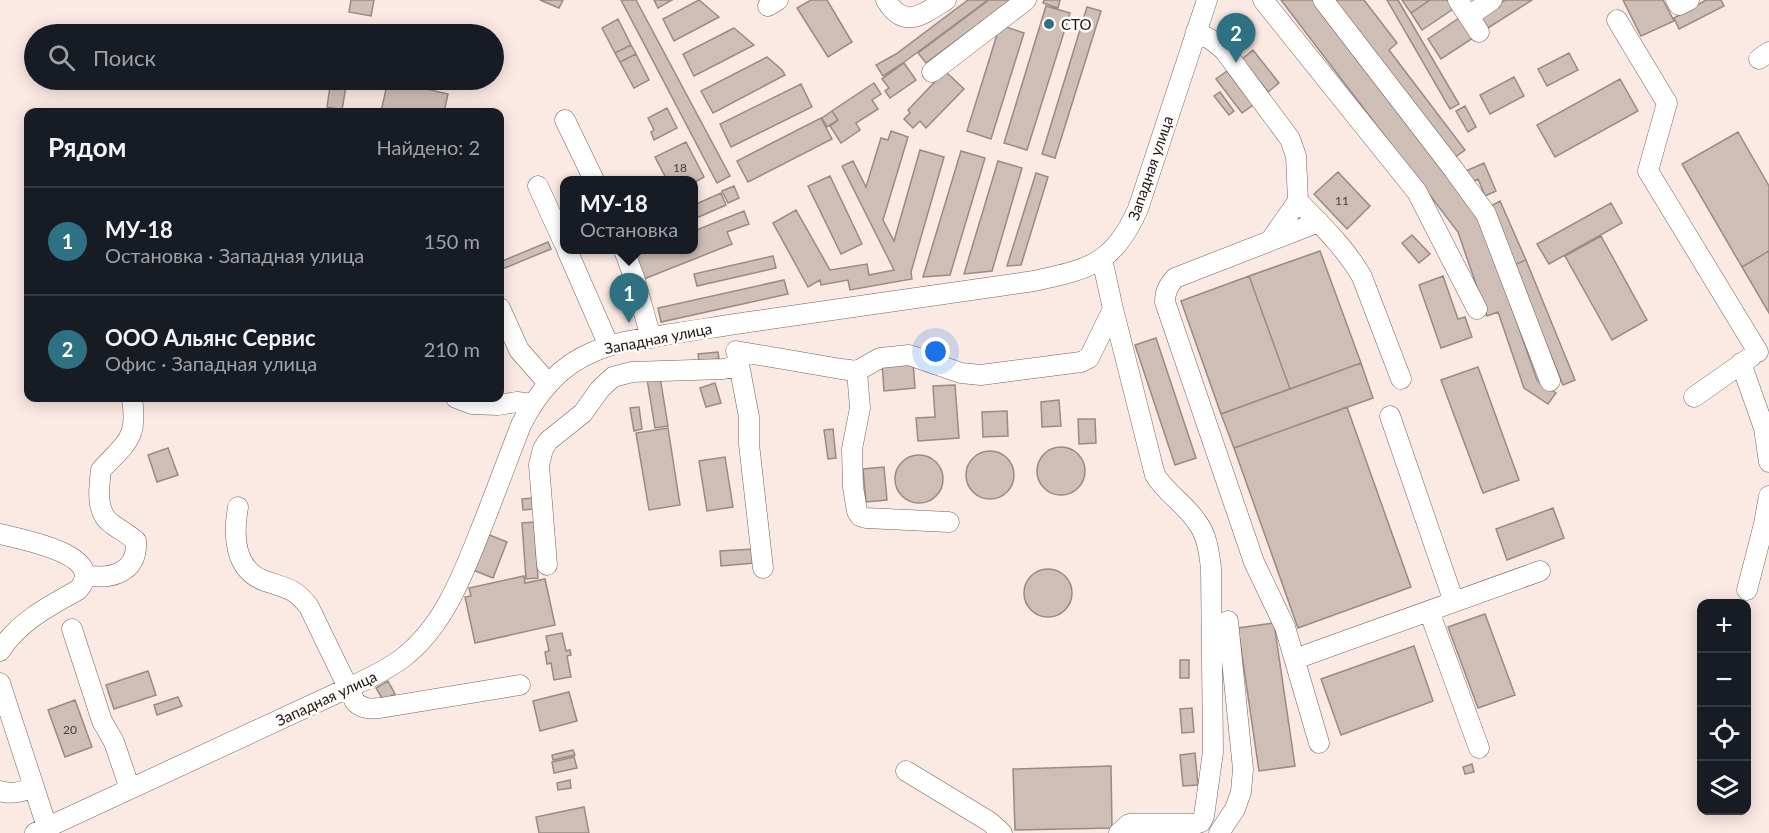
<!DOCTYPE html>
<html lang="ru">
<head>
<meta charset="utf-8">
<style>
	:root { --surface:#171b24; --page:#20242c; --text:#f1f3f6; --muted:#9ea1a6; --line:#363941; --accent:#2e7183 }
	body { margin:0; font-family:Lato,sans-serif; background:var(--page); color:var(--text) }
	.controls { position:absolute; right:18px; bottom:18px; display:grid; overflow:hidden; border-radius:12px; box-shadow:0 3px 15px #0003 }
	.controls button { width:54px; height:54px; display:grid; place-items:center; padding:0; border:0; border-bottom:2px solid var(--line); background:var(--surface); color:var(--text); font:30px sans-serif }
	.you { position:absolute; left:936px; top:352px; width:21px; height:21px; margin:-15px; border:4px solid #fff; border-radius:50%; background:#1a73e8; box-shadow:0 0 0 9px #1a73e833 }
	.badge { display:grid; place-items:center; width:39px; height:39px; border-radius:50%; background:var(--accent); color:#fff; font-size:20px; font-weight:700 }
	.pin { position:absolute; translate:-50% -50px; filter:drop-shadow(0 2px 3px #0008) }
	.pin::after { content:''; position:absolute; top:32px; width:21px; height:18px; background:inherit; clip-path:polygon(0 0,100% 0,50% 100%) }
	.popup { position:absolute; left:560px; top:176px; width:138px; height:78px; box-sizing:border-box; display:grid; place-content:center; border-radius:12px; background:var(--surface); filter:drop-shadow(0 2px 4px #0005); font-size:20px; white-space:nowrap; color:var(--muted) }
	.popup b { font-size:22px; color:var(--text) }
	.popup::after { content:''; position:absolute; left:50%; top:100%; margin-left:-12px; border:12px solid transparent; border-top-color:var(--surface) }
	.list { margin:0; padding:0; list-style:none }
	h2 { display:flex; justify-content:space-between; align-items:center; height:78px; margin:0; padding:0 24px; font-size:26px }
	h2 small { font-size:20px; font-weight:400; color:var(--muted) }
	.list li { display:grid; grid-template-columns:39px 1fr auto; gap:18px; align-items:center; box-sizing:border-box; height:108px; padding:0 24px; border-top:2px solid var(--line) }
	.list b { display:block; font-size:22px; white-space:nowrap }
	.list p { margin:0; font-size:20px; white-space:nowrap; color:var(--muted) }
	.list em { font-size:20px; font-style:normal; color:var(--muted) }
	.icon { flex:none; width:33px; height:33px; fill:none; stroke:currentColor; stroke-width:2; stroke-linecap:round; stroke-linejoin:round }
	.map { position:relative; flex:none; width:1769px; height:833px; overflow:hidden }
	.search { position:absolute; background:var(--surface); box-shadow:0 3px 15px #0003; left:24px; top:24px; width:480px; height:66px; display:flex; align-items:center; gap:15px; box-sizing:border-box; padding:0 21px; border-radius:33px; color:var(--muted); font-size:22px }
	.panel { position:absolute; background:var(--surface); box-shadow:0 3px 15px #0003; left:24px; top:108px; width:480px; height:294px; border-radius:12px }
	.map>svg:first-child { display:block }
	.building { fill:#cebeb6; stroke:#998a83; stroke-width:1.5 }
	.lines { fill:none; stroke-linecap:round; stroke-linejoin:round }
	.minor-casing { stroke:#71635d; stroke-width:21 }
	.minor { stroke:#fff; stroke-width:20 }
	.poi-dot { fill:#2e7183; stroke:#fefbf9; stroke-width:2 }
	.labels { text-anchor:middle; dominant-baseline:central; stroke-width:5; stroke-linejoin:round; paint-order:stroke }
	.number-label { font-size:12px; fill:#48403c }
	.poi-label { font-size:15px; fill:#1c1613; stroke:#fefbf9; text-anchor:start }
	.street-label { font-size:15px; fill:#1c1613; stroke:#fefbf9 }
</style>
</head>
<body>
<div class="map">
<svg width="1769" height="833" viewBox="0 0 1769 833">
	<rect width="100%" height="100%" fill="#fbeae3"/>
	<path class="building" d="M351,0H374L371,16L349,12Z
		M540,0H563L559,8Z
		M621,0H636L730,176L717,183Z
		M654,0H672L658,8Z
		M699,0L719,17L674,41L663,19Z
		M811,0H827L852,42L828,57L797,8Z
		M968,0H988L903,63L883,76L876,65L896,54Z
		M989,0H1011L926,63L918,53Z
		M1044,0H1060L1058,8L1043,3Z
		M1281,0H1314L1481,220L1537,380L1556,393L1548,404L1524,388L1498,312L1487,316L1458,232Z
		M1333,0H1364L1397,43L1389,50L1465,150L1454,158Z
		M1387,0H1398L1459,104L1450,109Z
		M1402,0H1430L1411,13Z
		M1430,0H1451L1456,7L1422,30L1411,13Z
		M1505,0H1532L1488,28L1480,16Z
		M1623,0H1663L1674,21L1641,36Z
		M1706,0H1721L1724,6L1679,29L1674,18Z
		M1046,6L1070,13L1027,150L1004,143Z
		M1087,7L1101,11L1055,158L1042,154Z
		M1462,16L1476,36L1441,59L1428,39Z
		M618,19L631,45L615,53L602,28Z
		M1000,25L1024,33L991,139L967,131Z
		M734,28L754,45L694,76L683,54Z
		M631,45L636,54L620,62L615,53Z
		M1253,50L1279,83L1268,92L1242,59Z
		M1569,53L1578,70L1547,86L1538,69Z
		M636,54L649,80L634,88L620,62Z
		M767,57L782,70L785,75L713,113L701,91Z
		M904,63L916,80L890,98L885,91L889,88L882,79Z
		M945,71L964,89L926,128L920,121L913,128L904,119L910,113L908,110Z
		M1227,71L1253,105L1242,113L1216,79Z
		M1514,77L1524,96L1490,114L1480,95Z
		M1620,79L1638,111L1555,157L1537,125Z
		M331,80H347L342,110L327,107Z
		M388,80L448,94L444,112H381Z
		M874,83L881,94L872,100L878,109L856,123L860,130L841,143L830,126L838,120L832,111Z
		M801,84L812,107L731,147L720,124Z
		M1220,92L1234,111L1229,115L1214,96Z
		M1465,106L1476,127L1468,132L1456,111Z
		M667,108L677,128L654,140L651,132L654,130L648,118Z
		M832,111L838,120L827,127L822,118Z
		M821,118L832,139L748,182L737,161Z
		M891,131L908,137L883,220L894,241L920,150L944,157L911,272L912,279L850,290L848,280L821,285L820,280L808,287L773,223L796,210L830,270L867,264L869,275L894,270L842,166L853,161L866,187L881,138L888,140Z
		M1738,132L1769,186V251L1742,267L1682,164Z
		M686,142L704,177L694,183V180H667L655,157Z
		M961,151L985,158L950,275L923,277Z
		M998,161L1022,168L992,271L964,274Z
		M1484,163L1496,191L1485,196L1478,179L1471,182L1466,171Z
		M1338,172L1370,206L1347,229L1314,194Z
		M1036,173L1048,177L1021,265L1007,266Z
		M830,176L862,244L841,254L808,186Z
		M734,186L739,198L728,203L722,191Z
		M721,193L726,205L694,219V205Z
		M1500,201L1526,260L1514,265L1489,207Z
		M1611,203L1622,223L1549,264L1537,244Z
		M744,211L749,224L727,232L732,244L644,279L635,255L648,250H694V231Z
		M1412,235L1430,254L1419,263L1402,243Z
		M1601,236L1647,320L1612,340L1565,256Z
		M548,242L551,249L500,270V262Z
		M1320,251L1361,363L1290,389L1249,276Z
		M1769,251V313L1742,267Z
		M773,256L776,268L697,286L694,274Z
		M1526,260L1575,380L1563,385L1514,265Z
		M1249,276L1290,389L1221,414L1181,301Z
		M1443,276L1458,319L1465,317L1472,337L1441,348L1419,285Z
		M784,280L788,294L661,322L658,308Z
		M1156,338L1196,458L1175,465L1135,345Z
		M718,352L719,359L699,361L698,354Z
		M913,361L915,388L884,391L882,363Z
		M1361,363L1373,398L1234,448L1221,414Z
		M1478,367L1519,480L1483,493L1441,380Z
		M660,377L668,426L655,428L647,379Z
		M715,383L721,403L706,407L700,388Z
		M955,385L959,438L918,441L916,418L935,417L933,386Z
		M1059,400L1061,426L1042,427L1041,402Z
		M639,407L642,429L634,431L630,408Z
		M1347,407L1411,587L1298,628L1234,448Z
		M1007,411L1008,436L983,437L982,412Z
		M1078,419H1095L1096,443L1079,444Z
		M668,428L680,505L649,510L636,433Z
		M833,429L836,458L828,459L824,430Z
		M1037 471a24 24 0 1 1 48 0a24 24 0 1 1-48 0Z
		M168,448L178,475L157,482L148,455Z
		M966 475a24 24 0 1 1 48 0a24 24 0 1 1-48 0Z
		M895 479a24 24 0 1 1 48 0a24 24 0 1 1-48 0Z
		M725,457L733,507L707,511L699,461Z
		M884,467L887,500L866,502L863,469Z
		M532,498L533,509L523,510L522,499Z
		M1553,508L1564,538L1507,560L1496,529Z
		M534,522L538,578L526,579L522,523Z
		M487,534L507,542L493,578L473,570Z
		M753,549L754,563L721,566L720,551Z
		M1024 593a24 24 0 1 1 48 0a24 24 0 1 1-48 0Z
		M524,576L525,583L545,579L555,625L475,643L465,597L471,596L469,588Z
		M1485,614L1515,695L1478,708L1448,627Z
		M1274,623L1295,766L1259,771L1238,628Z
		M562,633L566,651L570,650L571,655L567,656L571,677L554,680L551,663L547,664L545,652L549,651L546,636Z
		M1414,646L1433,701L1341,735L1321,679Z
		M1180,660H1189V678H1180Z
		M148,671L156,695L114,709L106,685Z
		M388,681L395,694L383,700L376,688Z
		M569,692L577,721L540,731L533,701Z
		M178,697L182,706L157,715L154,705Z
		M75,700L92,747L65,757L48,710Z
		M1192,708L1194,732L1182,733L1180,709Z
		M573,750L575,755L553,760L552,755Z
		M1195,753L1198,785L1183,786L1180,755Z
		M574,757L577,768L554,773L552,762Z
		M1472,764L1474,772L1465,774L1463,767Z
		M1111,766L1112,828L1015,830L1013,769Z
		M570,780L571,788L558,790L557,783Z
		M584,807L589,833H539L536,817Z"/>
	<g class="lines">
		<g class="minor-casing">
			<path id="minor" d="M886,0C904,30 922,15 946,0
				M1263,0L1417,192L1477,309
				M1323,0L1454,170L1486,214L1550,381
				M1458,0L1479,32
				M1676,0L1679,5L1689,0
				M768,6L778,0
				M1469,16L1492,0
				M1617,20L1667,103L1648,171L1758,352
				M1196,31L1213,41L1224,50L1290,139L1296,156L1298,201C1321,225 1345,247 1362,277L1401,379
				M1759,59L1769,52
				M932,72L1026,0
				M565,120L594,180
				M538,186L564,243
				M1319,222L1175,278C1168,286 1165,292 1165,302L1254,562L1285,627L1319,743
				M1270,241L1298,201
				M567,250L609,346
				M624,250L634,277L651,338
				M500,308L519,350L548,383
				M1113,309L1155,475C1166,493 1185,504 1197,522C1207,535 1209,552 1211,568L1213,752L1204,816L1201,822L1195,824H1129L1119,833
				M736,351L841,369L857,371L860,408L852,449L853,487L857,511L860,516L866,518L949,522
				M737,354L749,417V444L763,568
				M1741,363L1764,428L1769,462
				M857,371L880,358L909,355L961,373L981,375L1081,362L1089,358L1113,309L1102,259
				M1694,397L1751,357
				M456,398L472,404L498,405L517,402L532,404
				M1390,416L1454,602
				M238,507C233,535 234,570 265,581C286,588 295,588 309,607L355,702C363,709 370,709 380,708L520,685
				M0,534C20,539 110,555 78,590C49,606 18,622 0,651
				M547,565L539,465L543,449L548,441L583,413L600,389L613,377L632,372L723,369L738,366
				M85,575C111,580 138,573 136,541C128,534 120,530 112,524C95,513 99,487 101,470C127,442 138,439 132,398
				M1747,590L1764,524L1769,496
				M1429,611L1479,748
				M72,629L102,721L114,742L130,789
				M1295,659L1540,571
				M0,683L47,827
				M906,771L990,822L1002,833
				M0,791C12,795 23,791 34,788
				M35,833L348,688C368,679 387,670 404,657C447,623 465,568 485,519C497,488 509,457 521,425C537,393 559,366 593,352C615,342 640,339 664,335C692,331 721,326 749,322C844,308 939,295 1034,281C1090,269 1113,264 1138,209L1207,0
				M1219,833L1235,809L1241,792L1243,769L1228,621"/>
		</g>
		<use href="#minor" class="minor"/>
	</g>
	<circle class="poi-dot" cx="1049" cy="24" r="6"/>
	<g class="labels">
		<g class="number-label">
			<text x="680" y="167">18</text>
			<text x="1342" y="200">11</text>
			<text x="70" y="729">20</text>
		</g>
		<g class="poi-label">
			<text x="1061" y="24">СТО</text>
		</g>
		<g class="street-label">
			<text transform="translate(1150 168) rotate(-71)">Западная улица</text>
			<text transform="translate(658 338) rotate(-11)">Западная улица</text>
			<text transform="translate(326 698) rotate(-25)">Западная улица</text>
		</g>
	</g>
</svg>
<div class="controls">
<button>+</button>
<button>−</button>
<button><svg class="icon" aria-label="locate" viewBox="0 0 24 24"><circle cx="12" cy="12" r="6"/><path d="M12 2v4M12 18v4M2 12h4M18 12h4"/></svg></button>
<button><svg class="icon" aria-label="layers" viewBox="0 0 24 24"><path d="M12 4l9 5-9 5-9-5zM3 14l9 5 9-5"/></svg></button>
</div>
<div class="you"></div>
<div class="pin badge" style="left:629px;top:323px">1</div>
<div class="popup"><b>МУ-18</b>Остановка</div>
<div class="pin badge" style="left:1236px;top:63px">2</div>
<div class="search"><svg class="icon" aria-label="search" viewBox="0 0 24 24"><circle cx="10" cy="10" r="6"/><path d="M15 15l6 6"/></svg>Поиск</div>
<section class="panel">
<h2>Рядом<small>Найдено: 2</small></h2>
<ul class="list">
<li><span class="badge">1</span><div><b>МУ-18</b><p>Остановка · Западная улица</p></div><em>150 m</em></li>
<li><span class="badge">2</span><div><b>ООО Альянс Сервис</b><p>Офис · Западная улица</p></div><em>210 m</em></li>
</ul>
</section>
</div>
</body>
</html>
